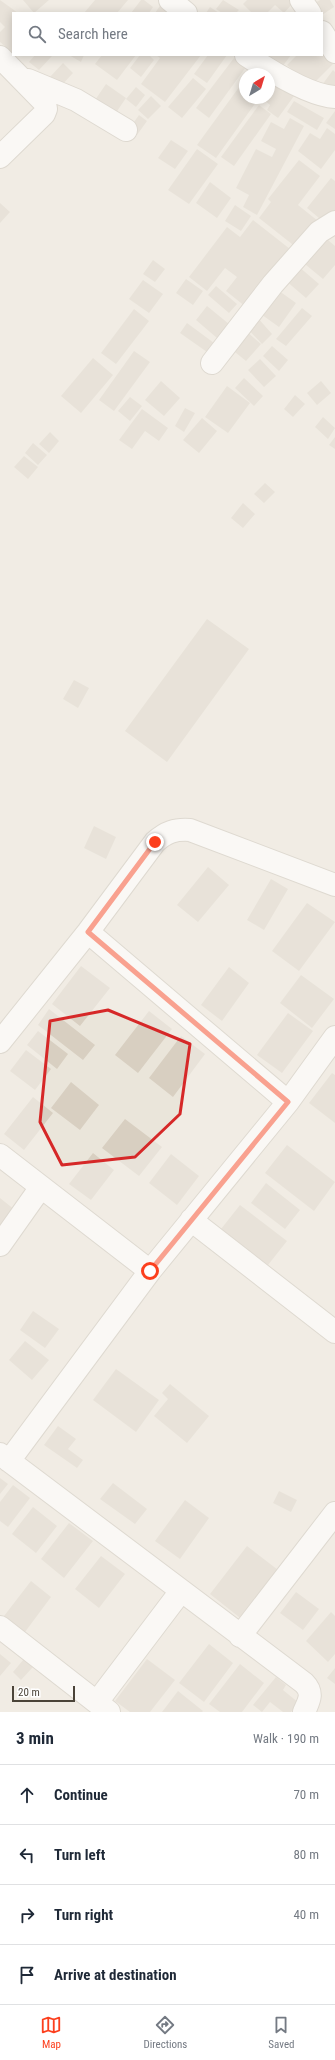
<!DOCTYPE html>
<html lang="en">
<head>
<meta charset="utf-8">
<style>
	:root { --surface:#fff; --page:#f2f2f3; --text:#1f2937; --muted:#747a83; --line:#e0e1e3; --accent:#fc3f1d }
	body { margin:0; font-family:"Roboto Condensed",sans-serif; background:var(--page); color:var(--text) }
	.compass { position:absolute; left:239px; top:68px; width:36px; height:36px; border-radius:50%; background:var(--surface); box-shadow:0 2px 10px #0003; rotate:38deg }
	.scale { position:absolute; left:12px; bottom:10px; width:63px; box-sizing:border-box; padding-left:4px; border:2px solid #4b4439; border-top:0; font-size:11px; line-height:14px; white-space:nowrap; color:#4b4439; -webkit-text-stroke:3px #fff; paint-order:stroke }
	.stop { position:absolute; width:12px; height:12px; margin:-9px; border:3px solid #fc3f1d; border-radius:50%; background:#fff }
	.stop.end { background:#fc3f1d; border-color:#fff; box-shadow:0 1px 4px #0008 }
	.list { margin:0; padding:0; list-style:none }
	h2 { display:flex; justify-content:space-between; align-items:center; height:52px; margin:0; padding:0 16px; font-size:17px }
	h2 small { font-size:13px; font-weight:400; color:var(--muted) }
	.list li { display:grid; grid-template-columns:26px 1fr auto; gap:12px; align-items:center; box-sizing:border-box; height:60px; padding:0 16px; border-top:1px solid var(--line) }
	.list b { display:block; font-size:15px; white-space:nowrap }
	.list em { font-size:13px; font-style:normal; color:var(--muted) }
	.icon { flex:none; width:22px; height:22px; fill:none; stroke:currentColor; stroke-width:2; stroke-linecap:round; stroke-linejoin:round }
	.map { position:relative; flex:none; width:335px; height:1712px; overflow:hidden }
	.search { position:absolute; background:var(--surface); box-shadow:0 2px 10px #0003; left:12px; right:12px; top:12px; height:44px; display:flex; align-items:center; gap:10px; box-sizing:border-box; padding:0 14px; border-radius:0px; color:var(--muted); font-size:15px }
	.sheet { height:292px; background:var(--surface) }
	nav { display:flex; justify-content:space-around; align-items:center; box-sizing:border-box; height:56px; border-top:1px solid var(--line); background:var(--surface); font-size:11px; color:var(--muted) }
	nav a { display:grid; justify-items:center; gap:2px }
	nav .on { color:var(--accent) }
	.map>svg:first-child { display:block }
	.residential { fill:#eae5da; fill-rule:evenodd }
	.building { fill:#d8cfc1 }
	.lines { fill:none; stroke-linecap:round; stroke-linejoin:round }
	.minor-casing { stroke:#c2bbae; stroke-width:24 }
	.minor { stroke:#fff; stroke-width:22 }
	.route { stroke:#fc3f1d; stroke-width:5 }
	.marked { fill:none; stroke:#d62828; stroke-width:3; stroke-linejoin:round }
</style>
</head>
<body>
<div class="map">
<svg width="335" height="1712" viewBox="0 0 335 1712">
	<rect width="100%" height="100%" fill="#f6f3ec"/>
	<path class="residential" d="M0,0H335V1712H0ZM13,13H322V55H13ZM245,74H269V98H245Z"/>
	<path class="building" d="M0,0L18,13H13V53L0,42V32L5,27L0,22Z
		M23,0H49L34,13Z
		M95,0H128L117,13H84Z
		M141,0H144L153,7L149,13H131Z
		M164,0L171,6L166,13H155Z
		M223,0L239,10L236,13H222L216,9Z
		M247,0H292L294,2L284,13L275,5L267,13H252L243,4Z
		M320,0H330L334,7L322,15V13H314L310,6Z
		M210,7L219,13H206Z
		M322,53L333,64L310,87L287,65L297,55H322Z
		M35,55H51L52,56L39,70L29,62Z
		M69,55H84L81,62Z
		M102,55H136L117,80L95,64Z
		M140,55H149L154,60L141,77L130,68Z
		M156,55H201L165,102L141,84L160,58Z
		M208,55H227L207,83L194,74Z
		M271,55H291L282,67L269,57Z
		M234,58L246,67L209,118L196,108Z
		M63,63L73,73L60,87L49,78Z
		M333,70L335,72V87L322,85Z
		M193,78L206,89L182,118L168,107Z
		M245,79V98H259L216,158L197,145Z
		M276,83L294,96L278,118L267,110L270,105L264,100L269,98V92Z
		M106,84L126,98L111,120L91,106Z
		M136,87L145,95L136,107L126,99Z
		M151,96L161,106L148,119L138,110Z
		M294,101L324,118L317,130L287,112Z
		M259,105L271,114L234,166L221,157Z
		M335,111V129L326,123Z
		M139,115L147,121L137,135L129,129Z
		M290,118L304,126L257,215L243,207L249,195L236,188L256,149L272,157L276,149L261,141L271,122L284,129Z
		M327,128L335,134V150L321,169L298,151L310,133L320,139Z
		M171,140L188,151L175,169L158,158Z
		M197,149L218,164L189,204L168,190Z
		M299,160L320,176L298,205L318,221L297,248L259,218L271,202L268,199Z
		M331,178L335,181V211L325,223L307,208Z
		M210,182L231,198L217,218L196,203Z
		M0,203L10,212L0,223Z
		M235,205L251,216L241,231L225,221Z
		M253,220L290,249L246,307L226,291L237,277L225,268L207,291L189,277L227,227L240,237Z
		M322,235L335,246V265L323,279L300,260Z
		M153,260L165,269L155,282L143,274Z
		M298,266L319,284L306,298L285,280Z
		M186,279L203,291L193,305L176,293Z
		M143,280L163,294L149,313L129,299Z
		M216,286L237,304L229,313L208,295Z
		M275,288L296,303L279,327L258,312Z
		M207,306L229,324L217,338L196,320Z
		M302,308L312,316L286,346L276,339Z
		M134,309L149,321L116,364L101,353Z
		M257,317L272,334L262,344L246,327Z
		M187,323L214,343L207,352L180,333Z
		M245,330L261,344L246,361L230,348Z
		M272,346L288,360L279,371L263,356Z
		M134,351L150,362L114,411L99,400Z
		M93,358L113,375L81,413L61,396Z
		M260,359L276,376L264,387L248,370Z
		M244,378L263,396L254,406L235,388Z
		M161,381L180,398L164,416L145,400Z
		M321,381L331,393L317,405L307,393Z
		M227,386L250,403L228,433L205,417Z
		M295,395L305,404L293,417L284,409Z
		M130,397L142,406L130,421L118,411Z
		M185,408L195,413L184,432L175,426Z
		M142,409L168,428L159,441L145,431L132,449L119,440Z
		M323,417L335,428L328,439L315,427Z
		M202,418L217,431L199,453L183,440Z
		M50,432L59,441L49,453L39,444Z
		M335,437V449L329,445Z
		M33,443L47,455L38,465L25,453Z
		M24,456L38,467L28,479L14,467Z
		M265,483L275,492L264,503L254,494Z
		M243,503L255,514L243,528L231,518Z
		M207,619L249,649L167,762L125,731Z
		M74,680L89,688L78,708L63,699Z
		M94,826L116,837L106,859L84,848Z
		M208,867L229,885L198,922L177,905Z
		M271,879L288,889L264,930L247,920Z
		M307,903L335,922L299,971L272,951Z
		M81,966L110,988L80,1026L52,1004Z
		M229,967L249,983L222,1021L201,1005Z
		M301,975L334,999L312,1028L280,1003Z
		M49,1009L95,1045L83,1060L38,1025Z
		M149,1011L172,1029L138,1073L115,1055Z
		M288,1013L313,1031L282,1073L257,1055Z
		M38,1031L68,1054L57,1069L27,1045Z
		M181,1036L205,1054L173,1097L149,1078Z
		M26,1050L51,1069L35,1090L10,1071Z
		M332,1073L335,1075V1123L309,1103Z
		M71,1082L99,1105L80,1130L51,1108Z
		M33,1097L53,1113L24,1150L4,1134Z
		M125,1119L162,1147L139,1176L102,1148Z
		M287,1145L335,1182L314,1211L265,1173Z
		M93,1153L114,1170L91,1200L69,1184Z
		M171,1154L199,1176L177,1205L149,1183Z
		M266,1183L300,1210L285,1229L251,1203Z
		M0,1198L15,1210L0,1228Z
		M240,1205L287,1241L268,1265L221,1229Z
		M33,1311L59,1329L45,1348L20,1330Z
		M25,1341L49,1360L32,1380L9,1360Z
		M116,1369L159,1400L136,1432L93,1400Z
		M170,1384L209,1416L187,1443L154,1416L168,1399L162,1393Z
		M58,1426L76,1439L68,1449L83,1460L77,1468L44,1445Z
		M0,1478L8,1484L0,1494Z
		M113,1483L147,1509L135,1524L100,1499Z
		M13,1485L30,1498L8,1527L0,1521V1502Z
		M279,1491L297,1500L291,1512L273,1503Z
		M185,1500L209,1518L180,1559L155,1541Z
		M33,1507L57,1526L36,1553L12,1534Z
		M69,1523L93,1541L64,1578L41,1559Z
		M247,1546L282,1573L244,1621L210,1594Z
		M101,1556L125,1574L99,1608L75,1589Z
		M31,1581L51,1597L25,1632L4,1616Z
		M296,1592L319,1609L303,1630L280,1613Z
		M331,1612L335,1616V1654L328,1662L306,1641Z
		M209,1644L233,1663L204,1702L179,1683Z
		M0,1654L11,1663L0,1676Z
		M24,1659L33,1667L21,1680L13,1672Z
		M147,1659L175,1680L150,1712H130L115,1701Z
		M240,1664L264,1683L242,1712H220L209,1704Z
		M335,1668V1684L327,1678Z
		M276,1677L286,1685L283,1690L299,1703L291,1712H283L270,1702L262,1712L253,1705Z
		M178,1691L203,1711L202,1712H162Z"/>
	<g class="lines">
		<g class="minor-casing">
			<path id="minor" d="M170,0L186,13
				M301,0L310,13
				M322,32L335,52
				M246,55C267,69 310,96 335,97
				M0,57L45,103L46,109L44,114L0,157
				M28,80L76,100L126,130
				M212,363L273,284L319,232L335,222
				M88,932L288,1102
				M0,1042L88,932L155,842C166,832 175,829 190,830L335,885
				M0,1155L150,1271
				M191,1220L335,1332
				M0,1245L41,1187
				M0,1454L304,1683C314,1693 309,1701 304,1712
				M9,1461L150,1271L288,1102L335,1037
				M0,1627L109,1712
				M240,1636L335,1513
				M97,1702L181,1591"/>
		</g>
		<use href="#minor" class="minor"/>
	</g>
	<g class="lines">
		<path class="route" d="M150,1271L288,1102L88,932L155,842"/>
	</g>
	<path d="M0 0H335V1712H0ZM108,1010L190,1044L180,1114L135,1157L62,1165L40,1122L50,1021Z" fill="#f6f3ec" fill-opacity=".55" fill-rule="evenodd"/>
	<path class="marked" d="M108,1010L190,1044L180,1114L135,1157L62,1165L40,1122L50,1021Z"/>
</svg>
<svg class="compass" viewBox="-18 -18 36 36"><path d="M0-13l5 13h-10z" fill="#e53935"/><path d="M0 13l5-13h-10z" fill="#747a83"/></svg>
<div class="scale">20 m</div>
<div class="stop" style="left:150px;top:1271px"></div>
<div class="stop end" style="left:155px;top:842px"></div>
<div class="search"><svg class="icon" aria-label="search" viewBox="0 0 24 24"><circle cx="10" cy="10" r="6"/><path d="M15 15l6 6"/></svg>Search here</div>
</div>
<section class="sheet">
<h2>3 min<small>Walk · 190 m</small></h2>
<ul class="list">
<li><svg class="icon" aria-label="ahead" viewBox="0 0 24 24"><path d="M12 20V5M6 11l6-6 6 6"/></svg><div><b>Continue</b></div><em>70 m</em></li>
<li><svg class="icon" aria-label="left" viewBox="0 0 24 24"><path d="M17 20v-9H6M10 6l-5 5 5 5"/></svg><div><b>Turn left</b></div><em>80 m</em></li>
<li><svg class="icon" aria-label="right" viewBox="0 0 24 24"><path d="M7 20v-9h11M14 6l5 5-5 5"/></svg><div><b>Turn right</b></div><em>40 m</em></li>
<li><svg class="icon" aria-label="arrive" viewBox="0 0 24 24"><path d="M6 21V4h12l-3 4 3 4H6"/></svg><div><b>Arrive at destination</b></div></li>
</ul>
</section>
<nav>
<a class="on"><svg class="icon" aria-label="map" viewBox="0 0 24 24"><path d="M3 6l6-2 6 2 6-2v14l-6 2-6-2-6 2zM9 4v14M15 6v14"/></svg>Map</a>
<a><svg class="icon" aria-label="directions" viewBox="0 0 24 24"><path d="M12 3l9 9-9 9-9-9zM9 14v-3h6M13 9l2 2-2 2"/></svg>Directions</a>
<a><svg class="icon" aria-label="saved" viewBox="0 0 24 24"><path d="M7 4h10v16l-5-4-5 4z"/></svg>Saved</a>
</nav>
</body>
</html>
